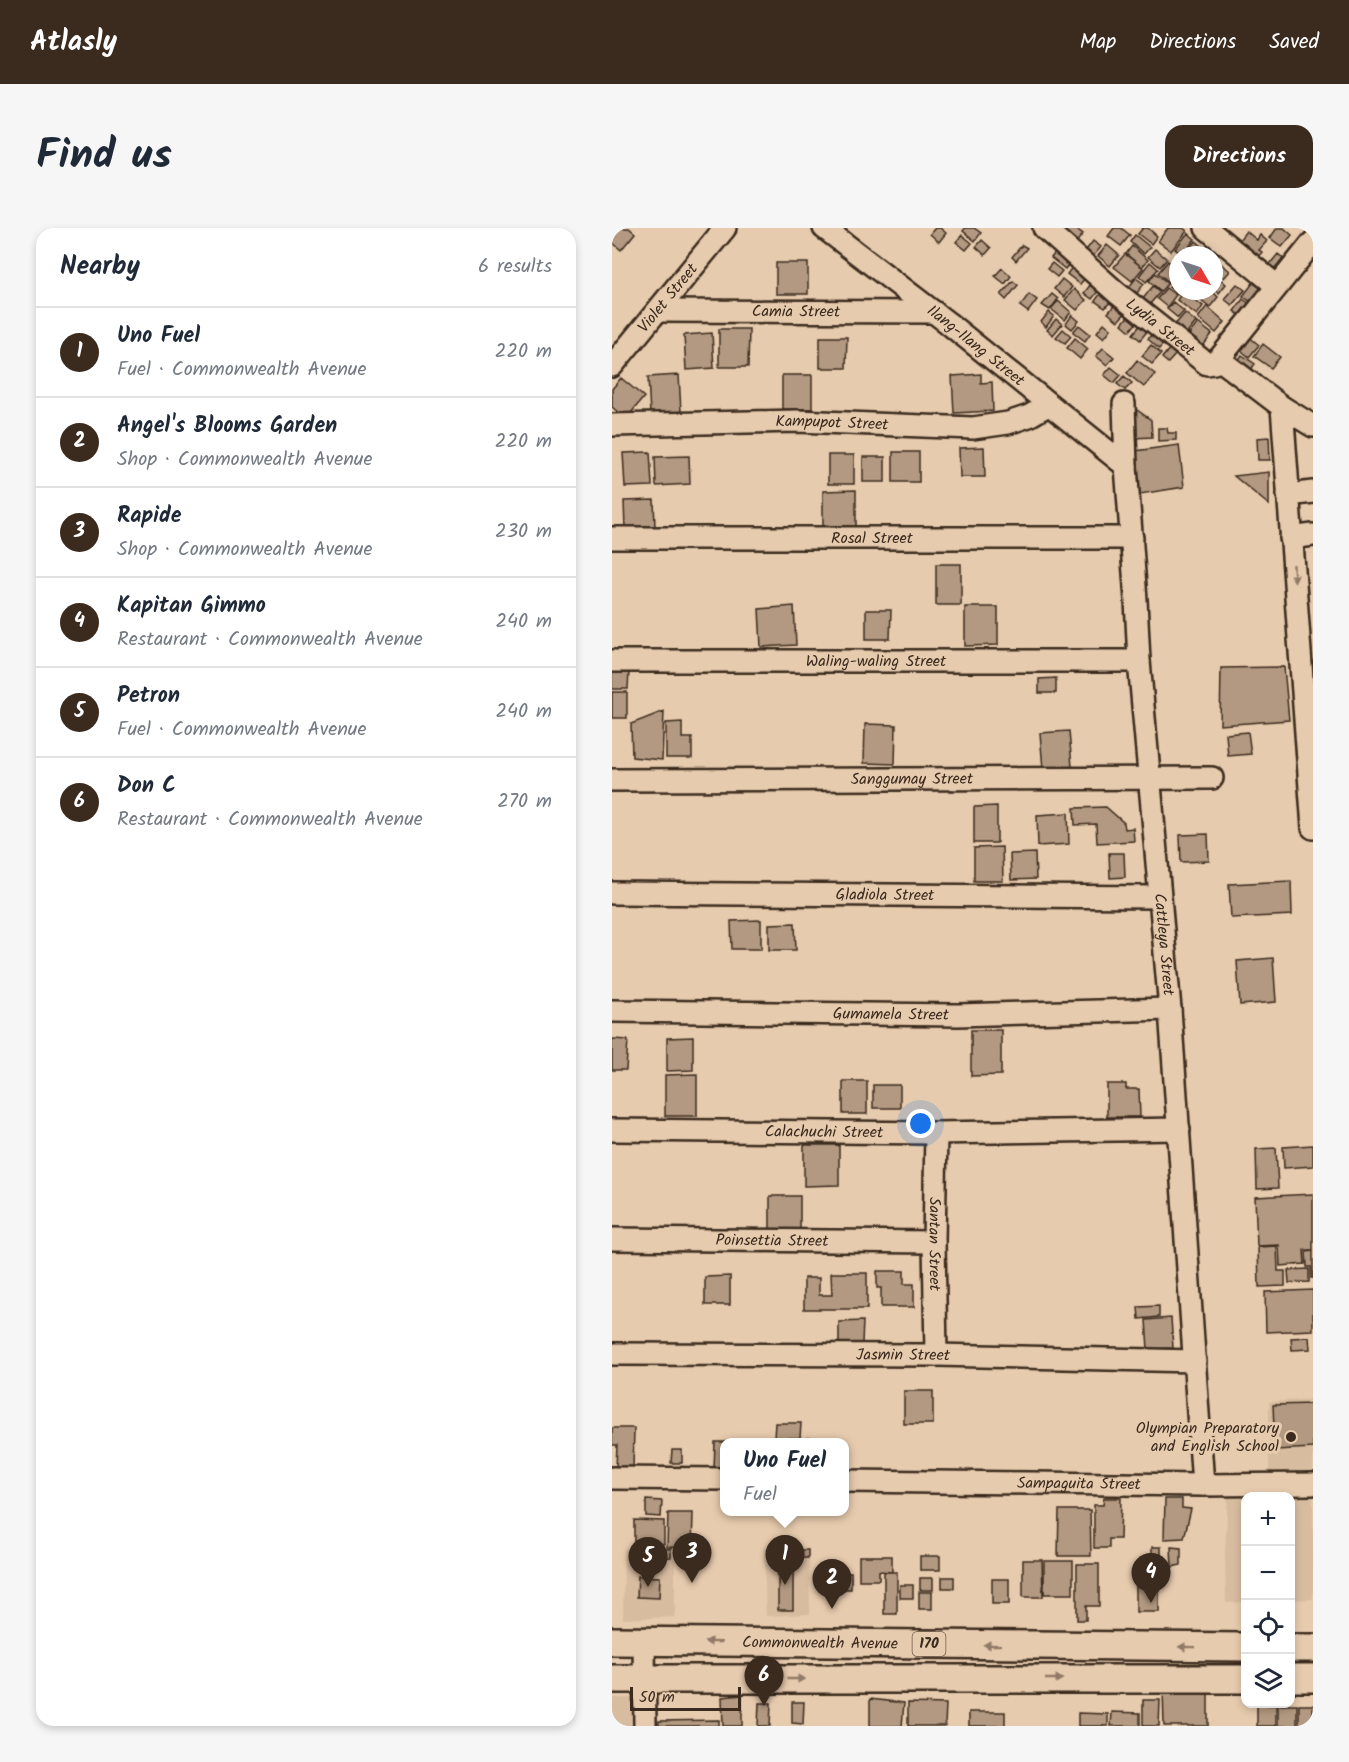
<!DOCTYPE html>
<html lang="en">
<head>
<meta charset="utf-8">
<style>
	:root { --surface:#fff; --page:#f6f6f7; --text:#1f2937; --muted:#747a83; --line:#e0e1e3; --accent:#3b2a1e }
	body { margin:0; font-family:Kalam,sans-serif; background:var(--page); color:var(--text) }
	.controls { position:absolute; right:18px; bottom:18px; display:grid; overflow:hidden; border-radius:12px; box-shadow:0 3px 9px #0003 }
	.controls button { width:54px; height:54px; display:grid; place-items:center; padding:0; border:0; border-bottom:2px solid var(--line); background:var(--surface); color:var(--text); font:30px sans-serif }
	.compass { position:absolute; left:557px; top:18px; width:54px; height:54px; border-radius:50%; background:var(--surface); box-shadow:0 3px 9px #0003; rotate:129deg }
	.scale { position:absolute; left:18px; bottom:15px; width:111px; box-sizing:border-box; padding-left:6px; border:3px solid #3b2a1e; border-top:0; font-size:16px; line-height:21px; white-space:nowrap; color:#3b2a1e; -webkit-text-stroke:4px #e7cbae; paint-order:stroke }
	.you { position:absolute; left:309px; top:896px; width:21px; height:21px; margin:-15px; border:4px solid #fff; border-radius:50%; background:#1a73e8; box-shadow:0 0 0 9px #1a73e833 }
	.badge { display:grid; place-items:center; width:39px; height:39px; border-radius:50%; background:var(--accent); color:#fff; font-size:20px; font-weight:700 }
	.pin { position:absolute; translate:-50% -50px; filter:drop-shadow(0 2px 3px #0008) }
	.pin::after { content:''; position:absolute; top:32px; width:21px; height:18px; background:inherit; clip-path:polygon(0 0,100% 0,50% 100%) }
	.popup { position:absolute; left:108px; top:1210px; width:129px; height:78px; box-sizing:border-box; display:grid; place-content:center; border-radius:12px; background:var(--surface); filter:drop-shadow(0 2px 4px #0005); font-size:20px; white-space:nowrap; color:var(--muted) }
	.popup b { font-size:22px; color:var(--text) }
	.popup::after { content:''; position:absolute; left:50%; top:100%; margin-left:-12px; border:12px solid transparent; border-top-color:var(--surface) }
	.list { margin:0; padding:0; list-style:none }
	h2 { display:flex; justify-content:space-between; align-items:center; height:78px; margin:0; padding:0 24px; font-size:26px }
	h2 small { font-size:20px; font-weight:400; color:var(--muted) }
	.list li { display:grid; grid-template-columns:39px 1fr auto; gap:18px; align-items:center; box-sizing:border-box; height:90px; padding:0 24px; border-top:2px solid var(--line) }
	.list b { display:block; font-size:22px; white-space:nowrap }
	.list p { margin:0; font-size:20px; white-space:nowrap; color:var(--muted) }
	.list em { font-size:20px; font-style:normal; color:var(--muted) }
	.icon { flex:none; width:33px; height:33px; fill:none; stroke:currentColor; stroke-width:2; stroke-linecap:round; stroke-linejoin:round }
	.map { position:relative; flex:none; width:701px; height:1498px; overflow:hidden; border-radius:18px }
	header { display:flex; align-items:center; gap:36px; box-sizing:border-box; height:84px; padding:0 30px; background:var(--accent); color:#fff }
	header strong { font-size:28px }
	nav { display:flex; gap:33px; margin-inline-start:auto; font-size:21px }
	.intro { display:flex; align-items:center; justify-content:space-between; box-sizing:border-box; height:144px; padding:0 36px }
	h1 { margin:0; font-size:42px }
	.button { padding:15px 27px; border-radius:18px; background:var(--accent); color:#fff; font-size:21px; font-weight:700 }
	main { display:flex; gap:36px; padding:0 36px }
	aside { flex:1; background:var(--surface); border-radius:18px; box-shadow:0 3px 9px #0003 }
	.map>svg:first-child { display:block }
	.built { fill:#d7bca0 }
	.building { fill:#b39981; stroke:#3b2a1e; stroke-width:1.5 }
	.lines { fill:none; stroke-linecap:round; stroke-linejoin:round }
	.minor-casing { stroke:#3b2a1e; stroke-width:26 }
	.major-casing { stroke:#3b2a1e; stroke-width:32 }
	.minor { stroke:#e7cbae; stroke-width:21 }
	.major { stroke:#e7cbae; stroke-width:27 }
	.oneway { fill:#917a66 }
	.poi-dot { fill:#3b2a1e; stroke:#e7cbae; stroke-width:2 }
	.labels { text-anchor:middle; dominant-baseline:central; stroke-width:6; stroke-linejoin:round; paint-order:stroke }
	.shield { fill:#e7cbae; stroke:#6f5a49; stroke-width:1.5 }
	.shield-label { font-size:15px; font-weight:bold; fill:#3b2a1e }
	.street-label { font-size:16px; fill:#3b2a1e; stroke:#e7cbae }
	.poi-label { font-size:16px; fill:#3b2a1e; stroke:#e7cbae; text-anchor:end }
</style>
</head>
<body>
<header>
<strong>Atlasly</strong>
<nav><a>Map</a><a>Directions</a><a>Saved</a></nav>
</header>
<div class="intro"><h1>Find us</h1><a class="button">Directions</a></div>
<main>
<aside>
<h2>Nearby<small>6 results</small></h2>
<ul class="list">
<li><span class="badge">1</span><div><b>Uno Fuel</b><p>Fuel · Commonwealth Avenue</p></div><em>220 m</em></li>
<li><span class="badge">2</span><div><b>Angel's Blooms Garden</b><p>Shop · Commonwealth Avenue</p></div><em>220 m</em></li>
<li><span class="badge">3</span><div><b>Rapide</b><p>Shop · Commonwealth Avenue</p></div><em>230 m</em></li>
<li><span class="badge">4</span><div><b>Kapitan Gimmo</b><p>Restaurant · Commonwealth Avenue</p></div><em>240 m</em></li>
<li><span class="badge">5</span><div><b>Petron</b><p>Fuel · Commonwealth Avenue</p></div><em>240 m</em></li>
<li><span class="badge">6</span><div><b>Don C</b><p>Restaurant · Commonwealth Avenue</p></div><em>270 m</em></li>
</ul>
</aside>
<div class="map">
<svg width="701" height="1498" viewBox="0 0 701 1498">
	<rect width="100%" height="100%" fill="#e7cbae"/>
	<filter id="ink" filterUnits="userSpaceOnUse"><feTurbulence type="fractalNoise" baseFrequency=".0167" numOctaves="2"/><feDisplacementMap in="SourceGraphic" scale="12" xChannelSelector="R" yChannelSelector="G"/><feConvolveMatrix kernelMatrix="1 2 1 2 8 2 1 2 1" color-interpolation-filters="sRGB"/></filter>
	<g filter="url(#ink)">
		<path class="built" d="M701,1171V1244L657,1245V1174Z
			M701,1262V1371L679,1372L678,1268H634L633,1374L614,1375L613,1327L616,1264Z
			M152,1320L197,1321L198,1386L154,1388Z
			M12,1321H63V1389L11,1391Z
			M0,1470H20L21,1498H0Z"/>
		<path class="building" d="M0,0H17L23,5L9,22L0,14Z
			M323,0H328L334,5L327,14L318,6Z
			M353,0H362L369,5L363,13L351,3Z
			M452,0H463L471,6L463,16L449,4Z
			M502,0H509L518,7L509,18L496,8Z
			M531,0H536L545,8L539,16L526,6Z
			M556,0H571L575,3L559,23L546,13Z
			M665,0H672L680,7L670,19L658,10Z
			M634,3L645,12L648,7L655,13L647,22L650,24L646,30L624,16Z
			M576,5L583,11L571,27L563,21Z
			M350,7L360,15L354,22L344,14Z
			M523,7L538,19L532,26L518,14Z
			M370,12L379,20L373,27L364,19Z
			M481,13L489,19L479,31L472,25Z
			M584,13L597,24L595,27H573Z
			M410,17L415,20L404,33L400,29Z
			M495,17L507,27L498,38L486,28Z
			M520,18L536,32L530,39L514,26Z
			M543,21L555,31L548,39L536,29Z
			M443,25L457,36L453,41L439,30Z
			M513,26L531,40L520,53L502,39Z
			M666,26L671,30L662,41L657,37Z
			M556,33L566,41V43L557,54L546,45Z
			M538,34L546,41L534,54L527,48Z
			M607,34L618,43L612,50L602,41Z
			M164,35H196V66H164Z
			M440,35L450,43L445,49L435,41Z
			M461,38L474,49L468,56L455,46Z
			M390,40L399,48L393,56L383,48Z
			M543,45L556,55L549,63L537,53Z
			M566,47V63H568L566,66L557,59Z
			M606,49L614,56L607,65L602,61V54Z
			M524,50L532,56L525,65L517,59Z
			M450,51L460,59L452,69L442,61Z
			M401,53L406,57L394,72L389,67Z
			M641,55L653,63L643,77L631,68Z
			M479,56L487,62L480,71L472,65Z
			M625,56L633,62L620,77L612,71Z
			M541,58L548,64L533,82L526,77Z
			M554,60L564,67L555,79L545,71Z
			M462,61L474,72L465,82L453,72Z
			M571,63L591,78L585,87L565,72Z
			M578,63H600L606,69L598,79Z
			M489,65L499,73L493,80L483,73Z
			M417,66L425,72L416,84L408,78Z
			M440,66L446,71L438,82L430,77Z
			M631,71L642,79L633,91L622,83Z
			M446,73L459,84L453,92L439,81Z
			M505,74L515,83L506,93L496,85Z
			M561,74L572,83L566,90L555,81Z
			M595,78L613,94L604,105L586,90Z
			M437,84L442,88L434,99L429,94Z
			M573,85L584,94L573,108L562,98Z
			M460,87L467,93L460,101L454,96Z
			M517,87L525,94L518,103L510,96Z
			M444,91L450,96L441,107L435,102Z
			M492,95L499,101L492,110L485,104Z
			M530,95L537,101L528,112L521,106Z
			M586,95L600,106L586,125L571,114Z
			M467,97L478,106L473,113L461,104Z
			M107,101H137L136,139H107Z
			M451,101L459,108L453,115L444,109Z
			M542,103L554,113L547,121L536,111Z
			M100,105L102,140L74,142L72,107Z
			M635,107L647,117L637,129L625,119Z
			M208,109H235L234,140H208Z
			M463,110L476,121L468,131L455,120Z
			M651,116L668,129L659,140L642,128Z
			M539,117L549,126L540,136L530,128Z
			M491,120L502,129L495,137L484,128Z
			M558,120L565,125L556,135L550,130Z
			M630,127L643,136L635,147L622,138Z
			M525,132L543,146L532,159L515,145Z
			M499,139L509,147L502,155L492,147Z
			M369,146V155L380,154L381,183L342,185L340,148Z
			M67,147L69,184L38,186L36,149Z
			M170,147H200V181H170Z
			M512,148L520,155L513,162L505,156Z
			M9,150L32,169L14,191L0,179V161Z
			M518,177L539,192L540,209L521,210Z
			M546,200H555L556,205H564V212L546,213Z
			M657,209L658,232H646L645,210Z
			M567,217L572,259L528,266L523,223Z
			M372,219L373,249H348L347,220Z
			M38,224L40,258L13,259L11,225Z
			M281,224H307V254H281Z
			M216,227H242V256H216Z
			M77,228L78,256L44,258L43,229Z
			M251,229H273V254H251Z
			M657,244V277L622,248Z
			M244,262V301H211V263Z
			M42,272L43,299L13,301L12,273Z
			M324,336H349V377H324Z
			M182,378L184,417L149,419L147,381Z
			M353,379H386V417L353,418Z
			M254,382H279L278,411H254Z
			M672,439L677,492L608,497L609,440Z
			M0,443H17L16,461H0Z
			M444,450V465H427V451Z
			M0,464H15V490H0Z
			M52,483L50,532L20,529L19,496Z
			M70,494V510H80V530H54V495Z
			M253,496L284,497L283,536L252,535Z
			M457,503L460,539L431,541L428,505Z
			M636,504L639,526L616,528L614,506Z
			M385,578V615H362V579Z
			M494,579L512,595L513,601L521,600L522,613L485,615L484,596L463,597L462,580Z
			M456,585L457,616L426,618L425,587Z
			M596,606L597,633L569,634L568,607Z
			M390,619L391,653H362V620Z
			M423,625L424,651L399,652L398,626Z
			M497,625H512L513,649L498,650Z
			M679,653L680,687L619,690L617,656Z
			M149,692V721H120L119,693Z
			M183,695L184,722H157V696Z
			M661,730L664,774L628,777L625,733Z
			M359,802H389V847L359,848Z
			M81,809V842L55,843V810Z
			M0,811L16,812L14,842H0Z
			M85,846V888H53V847Z
			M231,853H255V886H231Z
			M495,856H514V861H527L528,889H495Z
			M261,857H288V880H261Z
			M192,917H227V957L192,958Z
			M701,917V938L672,940L671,919Z
			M664,920L666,960L645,961L644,921Z
			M701,966V1022H692L693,1036L668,1038L667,1017L645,1018L643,969Z
			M158,968H188V1004H158Z
			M665,1018L666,1043H673V1058L647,1059L646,1019Z
			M701,1023V1050H699V1039H695L694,1024Z
			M697,1041V1054L677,1055L676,1042Z
			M265,1043H292V1056H302V1079H269V1060H265Z
			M219,1045H255V1081H192V1050H207V1067H220Z
			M118,1048V1077H93V1049Z
			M701,1062V1102L654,1104L653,1064Z
			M547,1078V1089L527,1091L526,1079Z
			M559,1090L561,1120L536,1121L534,1092Z
			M251,1093L250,1115H227V1094Z
			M697,1109L698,1121L680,1122L679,1110Z
			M292,1163H321V1196H292Z
			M701,1176V1220L663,1222L661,1177Z
			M163,1195H189L188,1210H162Z
			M0,1200H22L21,1240H4L5,1217H0Z
			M195,1210L220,1211L219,1214H195Z
			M103,1214H122H113V1243L102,1242Z
			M60,1222H70V1235H59Z
			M492,1270H509L508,1311H497V1320H482V1277H491Z
			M553,1271H570V1280L579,1281L572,1310L552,1311Z
			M34,1272L50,1273L49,1289L34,1288Z
			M447,1282H478L479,1328H446Z
			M56,1285H81L80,1320L55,1319Z
			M22,1292L52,1293V1316L22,1315Z
			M540,1319H549V1330L540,1329Z
			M559,1319L569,1320V1337L560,1339Z
			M40,1321H59V1329L40,1330Z
			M174,1322H196V1330H174Z
			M247,1328H280V1344L267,1343V1352H247Z
			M308,1328H328V1342H308Z
			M166,1332H181V1382H166Z
			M411,1332H430L431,1369H411Z
			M432,1333H461V1366H432Z
			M465,1336H487V1378H474V1392H465Z
			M547,1339V1384H524V1340Z
			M212,1344H239V1361H212Z
			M272,1344H285V1386H272Z
			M26,1348L48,1349L47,1370L25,1369Z
			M330,1349H342V1360H330Z
			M308,1350H321V1362H308Z
			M380,1351H397V1376H380Z
			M288,1357H301V1370H288Z
			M307,1364H320V1381H307Z
			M551,1460L596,1462V1498H552Z
			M130,1467V1498H111L110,1469Z
			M258,1471L292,1475L290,1498H258Z
			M531,1472H548L547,1498H531Z
			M180,1474H192L191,1496L180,1495Z
			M147,1475H159L158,1498H146Z
			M296,1475L334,1476L333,1498H296Z
			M645,1477H664V1498H645Z
			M666,1477H685V1498H666Z
			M687,1477H701V1498H687Z
			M357,1484H393V1498H357Z
			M500,1484L528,1485V1498H499Z
			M466,1485L496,1486V1498H466Z
			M107,1492V1498H47V1493Z"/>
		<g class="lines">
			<g class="minor-casing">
				<g id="minor">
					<path id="s1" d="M212,0L336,95L514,238"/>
					<path id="s2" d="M432,0L505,65L595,136L602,135L607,131L701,14"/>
					<path d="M594,0L665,58"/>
					<path id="s3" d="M46,83L322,84"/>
					<path d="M607,131L670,179L701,198"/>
					<path id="s4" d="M0,138L113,0"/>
					<path id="s5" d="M512,176L514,238L524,372L527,433L558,781L591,1257"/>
					<path d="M670,179L701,600"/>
					<path id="s6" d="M0,197L185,193L361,200L396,195L417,188L436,177"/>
					<path d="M676,267L701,264"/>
					<path id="s7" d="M0,310H520"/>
					<path d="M679,310L701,307"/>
					<path id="s8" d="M0,433H527"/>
					<path id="s9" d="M0,552L600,550"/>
					<path id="s10" d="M0,665L547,669"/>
					<path id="s11" d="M0,783L346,787L558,781"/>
					<path id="s12" d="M0,902L324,905L567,901"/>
					<path id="s13" d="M324,905L322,1014L324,1127"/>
					<path id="s14" d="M0,1011L322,1014"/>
					<path id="s15" d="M0,1126L324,1127L583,1133"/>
					<path d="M0,1250L113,1251"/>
					<path id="s16" d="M233,1253L591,1257L701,1256"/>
					<path d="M32,1414L33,1498"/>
				</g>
			</g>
			<g class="major-casing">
				<g id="major">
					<path id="s17" d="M0,1413L634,1419"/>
					<path d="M678,1420H701"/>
					<path d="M678,1450H701"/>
					<path d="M0,1451H634"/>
				</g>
			</g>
			<use href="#minor" class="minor"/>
			<use href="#major" class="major"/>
		</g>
		<defs><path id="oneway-solid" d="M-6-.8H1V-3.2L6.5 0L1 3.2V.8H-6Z" transform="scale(1.5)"/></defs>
		<g class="oneway">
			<use href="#oneway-solid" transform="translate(682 345) rotate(86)"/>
			<use href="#oneway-solid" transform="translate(101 1414) rotate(-179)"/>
			<use href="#oneway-solid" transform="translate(380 1417) rotate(-179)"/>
			<use href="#oneway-solid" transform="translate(575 1419) rotate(-179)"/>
			<use href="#oneway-solid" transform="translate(184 1451)"/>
			<use href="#oneway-solid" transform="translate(442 1451)"/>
		</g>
	</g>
	<circle class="poi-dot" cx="679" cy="1209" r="6"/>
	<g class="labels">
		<rect class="shield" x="300.5" y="1404" width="33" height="24" rx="4.5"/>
		<g class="shield-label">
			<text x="317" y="1416">170</text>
		</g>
		<g class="street-label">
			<text stroke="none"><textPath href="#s4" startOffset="88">Violet Street</textPath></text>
			<text stroke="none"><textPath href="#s3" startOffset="138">Camia Street</textPath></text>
			<text stroke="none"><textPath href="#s2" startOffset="153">Lydia Street</textPath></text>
			<text stroke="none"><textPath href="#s1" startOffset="192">Ilang-Ilang Street</textPath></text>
			<text stroke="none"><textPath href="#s6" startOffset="220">Kampupot Street</textPath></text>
			<text stroke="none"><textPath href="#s7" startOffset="260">Rosal Street</textPath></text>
			<text stroke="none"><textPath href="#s8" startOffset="264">Waling-waling Street</textPath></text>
			<text stroke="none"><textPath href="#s9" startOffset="300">Sanggumay Street</textPath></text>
			<text stroke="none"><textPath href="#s10" startOffset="273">Gladiola Street</textPath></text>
			<text stroke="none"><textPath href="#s5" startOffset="542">Cattleya Street</textPath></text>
			<text stroke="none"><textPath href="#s11" startOffset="279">Gumamela Street</textPath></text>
			<text stroke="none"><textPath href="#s12" startOffset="212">Calachuchi Street</textPath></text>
			<text stroke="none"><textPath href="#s14" startOffset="160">Poinsettia Street</textPath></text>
			<text stroke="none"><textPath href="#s13" startOffset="111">Santan Street</textPath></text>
			<text stroke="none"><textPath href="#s15" startOffset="291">Jasmin Street</textPath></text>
			<text stroke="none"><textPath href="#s16" startOffset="234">Sampaguita Street</textPath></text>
			<text stroke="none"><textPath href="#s17" startOffset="208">Commonwealth Avenue</textPath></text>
		</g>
		<g class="poi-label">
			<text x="667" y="1200">Olympian Preparatory<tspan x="667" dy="18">and English School</tspan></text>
		</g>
	</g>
</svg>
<div class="controls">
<button>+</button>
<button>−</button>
<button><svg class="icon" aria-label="locate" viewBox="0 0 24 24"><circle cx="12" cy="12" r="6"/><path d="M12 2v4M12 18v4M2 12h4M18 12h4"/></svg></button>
<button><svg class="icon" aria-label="layers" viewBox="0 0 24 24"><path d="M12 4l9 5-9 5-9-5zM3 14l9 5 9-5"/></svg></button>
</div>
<svg class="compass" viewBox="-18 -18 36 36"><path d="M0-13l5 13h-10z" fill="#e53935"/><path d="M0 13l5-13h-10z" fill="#747a83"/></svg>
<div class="scale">50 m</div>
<div class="you"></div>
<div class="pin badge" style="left:173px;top:1357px">1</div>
<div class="popup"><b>Uno Fuel</b>Fuel</div>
<div class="pin badge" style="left:220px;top:1381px">2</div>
<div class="pin badge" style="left:80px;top:1355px">3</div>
<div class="pin badge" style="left:539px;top:1375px">4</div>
<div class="pin badge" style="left:36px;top:1359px">5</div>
<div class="pin badge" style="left:152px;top:1478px">6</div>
</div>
</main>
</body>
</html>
